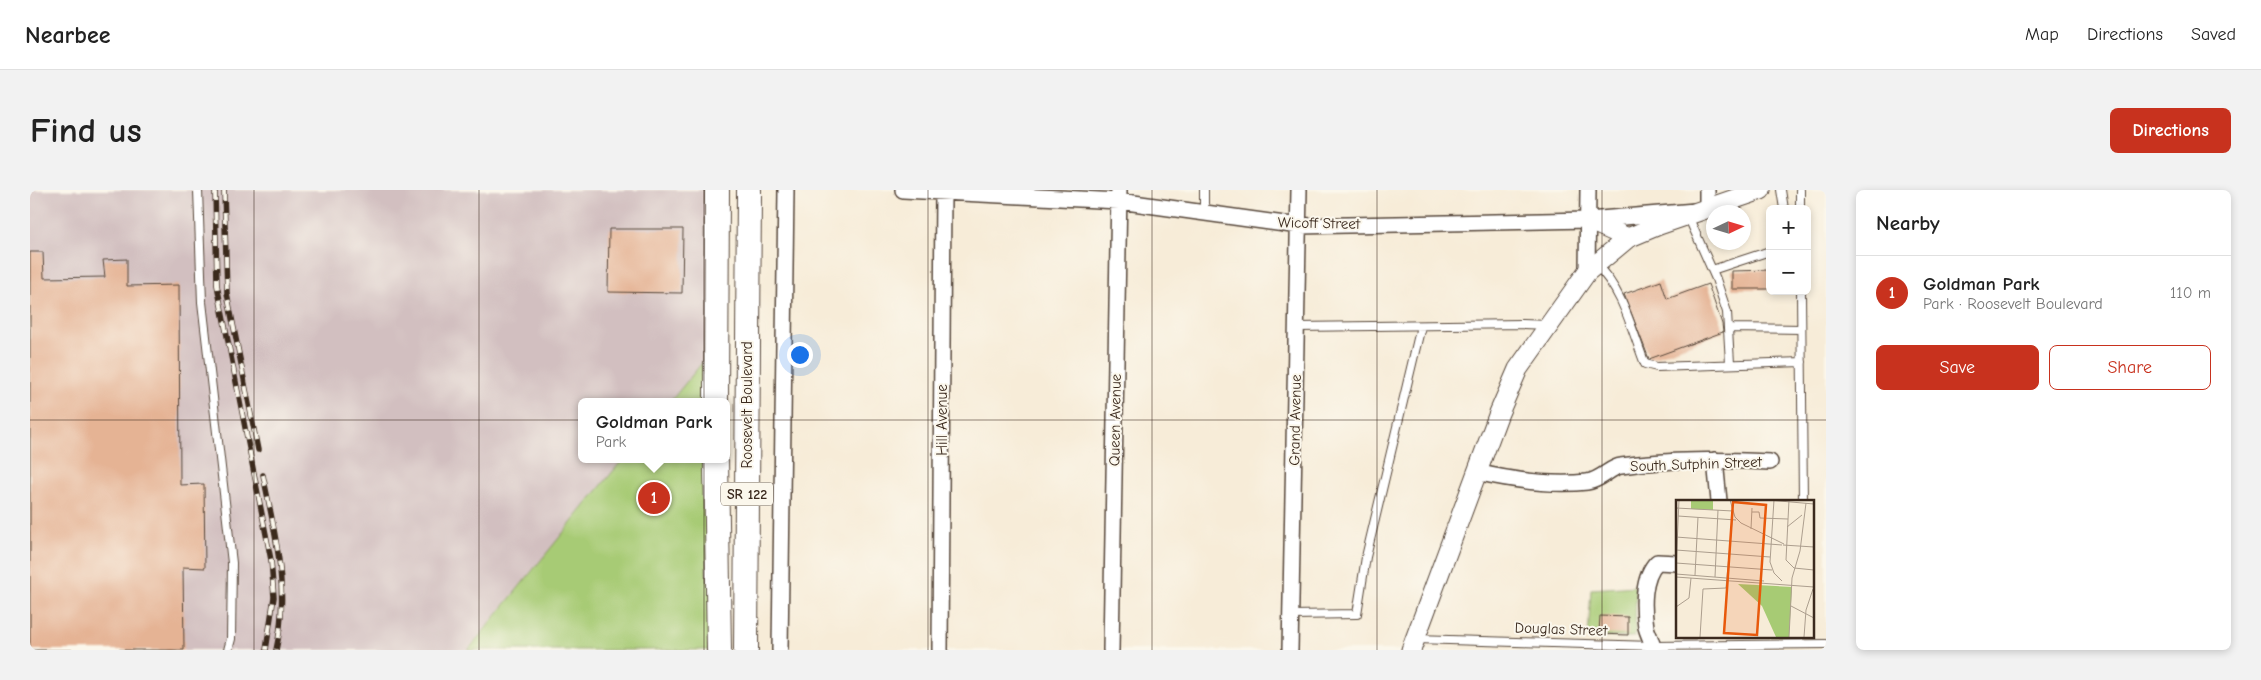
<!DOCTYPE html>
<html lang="en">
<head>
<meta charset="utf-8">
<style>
	:root { --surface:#fff; --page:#f2f2f2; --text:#222; --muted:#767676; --line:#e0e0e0; --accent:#c8321e }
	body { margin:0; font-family:"Comic Neue",sans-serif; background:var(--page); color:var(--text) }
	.controls { position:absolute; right:15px; top:15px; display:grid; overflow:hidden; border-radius:8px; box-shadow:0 2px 8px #0003 }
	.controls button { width:45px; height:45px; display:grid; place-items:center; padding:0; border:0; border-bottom:1px solid var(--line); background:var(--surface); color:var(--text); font:25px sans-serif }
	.compass { position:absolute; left:1676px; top:15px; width:45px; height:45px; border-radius:50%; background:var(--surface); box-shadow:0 2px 8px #0003; rotate:86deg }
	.you { position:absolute; left:769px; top:164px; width:18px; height:18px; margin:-12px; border:4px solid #fff; border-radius:50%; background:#1a73e8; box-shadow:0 0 0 8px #1a73e833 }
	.badge { display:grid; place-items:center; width:32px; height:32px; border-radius:50%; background:var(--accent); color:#fff; font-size:16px; font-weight:700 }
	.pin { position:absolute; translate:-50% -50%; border:2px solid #fff; box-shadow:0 1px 5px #0006 }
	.popup { position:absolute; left:548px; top:208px; width:152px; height:65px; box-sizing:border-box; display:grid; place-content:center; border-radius:8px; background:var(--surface); filter:drop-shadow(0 1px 4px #0005); font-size:16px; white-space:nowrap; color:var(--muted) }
	.popup b { font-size:19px; color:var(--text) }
	.popup::after { content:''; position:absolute; left:50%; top:100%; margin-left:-10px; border:10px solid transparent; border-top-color:var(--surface) }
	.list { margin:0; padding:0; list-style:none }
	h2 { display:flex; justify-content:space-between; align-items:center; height:65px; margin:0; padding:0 20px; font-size:21px }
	h2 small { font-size:16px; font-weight:400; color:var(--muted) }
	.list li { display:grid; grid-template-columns:32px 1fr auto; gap:15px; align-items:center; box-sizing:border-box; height:75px; padding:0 20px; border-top:1px solid var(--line) }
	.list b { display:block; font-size:19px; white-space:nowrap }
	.list p { margin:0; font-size:16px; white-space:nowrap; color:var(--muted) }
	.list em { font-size:16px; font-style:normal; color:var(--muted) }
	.actions { display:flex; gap:10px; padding:15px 20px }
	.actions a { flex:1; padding:11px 0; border:1px solid var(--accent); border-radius:8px; text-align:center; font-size:18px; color:var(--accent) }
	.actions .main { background:var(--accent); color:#fff }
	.map { position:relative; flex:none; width:1796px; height:460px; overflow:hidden; border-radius:8px }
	header { display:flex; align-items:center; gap:30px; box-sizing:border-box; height:70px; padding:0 25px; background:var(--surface); border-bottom:1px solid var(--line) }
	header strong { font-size:24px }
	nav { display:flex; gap:28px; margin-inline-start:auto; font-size:18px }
	.intro { display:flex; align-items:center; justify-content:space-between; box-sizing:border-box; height:120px; padding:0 30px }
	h1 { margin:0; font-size:35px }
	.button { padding:12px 22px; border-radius:8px; background:var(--accent); color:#fff; font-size:18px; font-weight:700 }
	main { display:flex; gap:30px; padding:0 30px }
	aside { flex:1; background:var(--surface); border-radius:8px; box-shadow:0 2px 8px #0003 }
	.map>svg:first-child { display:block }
	.industrial { fill:#d2bfc0 }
	.green { fill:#a7cb74; stroke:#717a49 }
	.building { fill:#e5b394 }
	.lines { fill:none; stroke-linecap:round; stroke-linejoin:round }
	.service-casing { stroke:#57473a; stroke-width:10 }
	.minor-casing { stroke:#57473a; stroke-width:18 }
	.tertiary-casing { stroke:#57473a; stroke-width:21 }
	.primary-casing { stroke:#57473a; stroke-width:26 }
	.service { stroke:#fff; stroke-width:8 }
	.minor { stroke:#fff; stroke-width:15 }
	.tertiary { stroke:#fff; stroke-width:19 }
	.primary { stroke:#fff; stroke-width:24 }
	.rail-casing { stroke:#3b2a1e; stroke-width:5.5 }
	.rail { stroke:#fbf7ec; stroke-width:4; stroke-dasharray:11; stroke-linecap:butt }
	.grid { fill:none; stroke:#3b2a1e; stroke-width:1; stroke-opacity:0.55 }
	.labels { text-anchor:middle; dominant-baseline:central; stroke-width:4; stroke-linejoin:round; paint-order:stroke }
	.shield { fill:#fbf7ec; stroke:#75685c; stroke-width:1 }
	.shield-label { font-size:14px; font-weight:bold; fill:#3b2a1e }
	.street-label { font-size:15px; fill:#3b2a1e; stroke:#fbf7ec }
	.inset-road { fill:none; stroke:#ac9e8e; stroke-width:1 }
	.view { fill:#e8590c; fill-opacity:0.15; stroke:#e8590c; stroke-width:2.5 }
	.inset-edge { fill:none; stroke:#3b2a1e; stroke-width:2.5 }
</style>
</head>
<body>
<header>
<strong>Nearbee</strong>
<nav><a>Map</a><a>Directions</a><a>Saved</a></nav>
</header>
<div class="intro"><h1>Find us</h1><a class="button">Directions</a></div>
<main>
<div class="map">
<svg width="1796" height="460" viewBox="0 0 1796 460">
	<rect width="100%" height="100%" fill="#fbf7ec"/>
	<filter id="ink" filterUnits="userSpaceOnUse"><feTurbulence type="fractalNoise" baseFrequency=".02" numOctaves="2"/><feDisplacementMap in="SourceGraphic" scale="10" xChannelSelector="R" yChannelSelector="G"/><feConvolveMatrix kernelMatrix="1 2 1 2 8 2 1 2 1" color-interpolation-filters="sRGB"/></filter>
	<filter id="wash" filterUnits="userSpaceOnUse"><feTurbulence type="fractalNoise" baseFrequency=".0096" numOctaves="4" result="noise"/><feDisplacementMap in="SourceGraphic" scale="20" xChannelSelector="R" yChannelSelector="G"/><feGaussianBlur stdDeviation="1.12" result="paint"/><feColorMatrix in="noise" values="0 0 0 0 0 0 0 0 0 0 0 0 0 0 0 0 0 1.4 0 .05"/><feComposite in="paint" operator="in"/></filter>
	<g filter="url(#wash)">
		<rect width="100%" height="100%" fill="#f7ecd8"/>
		<path class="industrial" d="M0,0H687L685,157L640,212H552V269H593L437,460H0Z"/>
		<path class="green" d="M685,157L686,212H640Z
			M593,269H686L689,460H438Z
			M1606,396L1605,447H1558L1561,399Z"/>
		<g id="blocks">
			<path class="building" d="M579,39H653L652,103L578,102Z
				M0,62H13L14,88L75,87L73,70L97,69V96L149,95L150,295L174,294L175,378L153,377L154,460H0Z
				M1740,80V99H1702V81Z
				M1631,91L1637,109L1678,94L1692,134L1693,142L1619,169L1594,104Z
				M1570,426L1598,427V445L1569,444Z"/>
		</g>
	</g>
	<g filter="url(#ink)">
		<use href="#blocks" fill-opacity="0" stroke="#57473a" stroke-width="1"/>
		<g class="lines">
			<g class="service-casing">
				<path id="service" d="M168,0L172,112L202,373L201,449L198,460
					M1751,0L1754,19
					M1770,0V19
					M1174,24V0
					M1658,26L1686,89L1697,122L1700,173
					M1566,75C1593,100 1602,141 1615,174L1627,177L1772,172
					M1682,80L1740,61
					M1771,101L1773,311
					M1267,137L1493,134L1517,135
					M1699,138L1771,139
					M1261,425L1327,424L1336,367L1391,136
					M1386,449L1623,456L1796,454"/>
			</g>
			<g class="minor-casing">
				<path id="minor" d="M873,0L1089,11L1269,36L1558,30L1677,20V0
					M1557,82L1558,0
					M1685,270L1689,311
					M1446,282C1481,290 1521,296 1557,292C1572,290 1580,277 1591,276C1640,269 1691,270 1740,272
					M750,460L756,0
					M910,460L913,0
					M1081,460L1089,0
					M1260,460L1269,0
					M1623,460C1623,452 1618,445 1616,437C1613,417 1612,387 1627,372L1647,373"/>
			</g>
			<g class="tertiary-casing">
				<path id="tertiary" d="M1558,30L1598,48
					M1381,460L1469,223L1488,179L1557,82L1598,48L1629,35L1731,0"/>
			</g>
			<g class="primary-casing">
				<path id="primary" d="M686,212L687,0
					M686,269L689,460
					M716,460L719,0"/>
			</g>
			<use href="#service" class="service"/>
			<use href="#minor" class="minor"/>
			<use href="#tertiary" class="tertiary"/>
			<use href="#primary" class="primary"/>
			<g class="rail-casing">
				<path id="rail" d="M185,0L187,95L241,370L244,407L236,460
					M194,0L197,103L228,260
					M233,285C245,343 260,401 246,460"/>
			</g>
			<use href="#rail" class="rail"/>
		</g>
	</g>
	<path class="grid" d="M224,0V460M449,0V460M674,0V460M898,0V460M1122,0V460M1347,0V460M1572,0V460M0,230H1796"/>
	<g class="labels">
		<rect class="shield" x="691" y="292.5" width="52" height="23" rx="4"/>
		<g class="shield-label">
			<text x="717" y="304">SR 122</text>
		</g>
		<g class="street-label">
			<text transform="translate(1289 33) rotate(1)">Wicoff Street</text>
			<text transform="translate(717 215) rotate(-90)">Roosevelt Boulevard</text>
			<text transform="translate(912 230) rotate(-90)">Hill Avenue</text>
			<text transform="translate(1085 230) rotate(-89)">Queen Avenue</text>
			<text transform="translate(1265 230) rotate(-89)">Grand Avenue</text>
			<text transform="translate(1666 274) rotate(-2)">South Sutphin Street</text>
			<text transform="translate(1531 439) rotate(2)">Douglas Street</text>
		</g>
	</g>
	<g transform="translate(1646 310)">
		<rect width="138" height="138" fill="#f7ecd8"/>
		<path d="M15,0H37V10L15,9ZM62,84L116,87L113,137H100L86,106Z" fill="#a7cb74"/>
		<path class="inset-road" d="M54,0L59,17L65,23L108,44M92,0L138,4M98,0L94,62L98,73L106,81M113,0L110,60L118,68L138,70M0,8L57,11M76,12H83L84,18L112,19M2,16L60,20M111,27L126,15M75,29L76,8M0,37L106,45M107,45L138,47M0,50L94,57M0,63L96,70M0,70L3,0M0,74L88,81M19,75L22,17M0,77L138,87M39,77L42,10M115,106L138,118M0,107L13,98L15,78M24,137L27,89L50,88L57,11M113,137L116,78L124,51L130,3M128,137L130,110L137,89"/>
		<path class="view" d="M57,2L90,5L81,135L48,133Z"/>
		<rect width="138" height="138" class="inset-edge"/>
	</g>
</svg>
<div class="controls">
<button>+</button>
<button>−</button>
</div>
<svg class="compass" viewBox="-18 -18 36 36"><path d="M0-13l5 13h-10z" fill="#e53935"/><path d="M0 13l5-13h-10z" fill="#767676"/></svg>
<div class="you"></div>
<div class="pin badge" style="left:624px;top:308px">1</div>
<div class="popup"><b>Goldman Park</b>Park</div>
</div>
<aside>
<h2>Nearby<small></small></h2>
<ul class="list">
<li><span class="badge">1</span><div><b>Goldman Park</b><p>Park · Roosevelt Boulevard</p></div><em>110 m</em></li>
</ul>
<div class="actions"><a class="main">Save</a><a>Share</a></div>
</aside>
</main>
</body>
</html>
